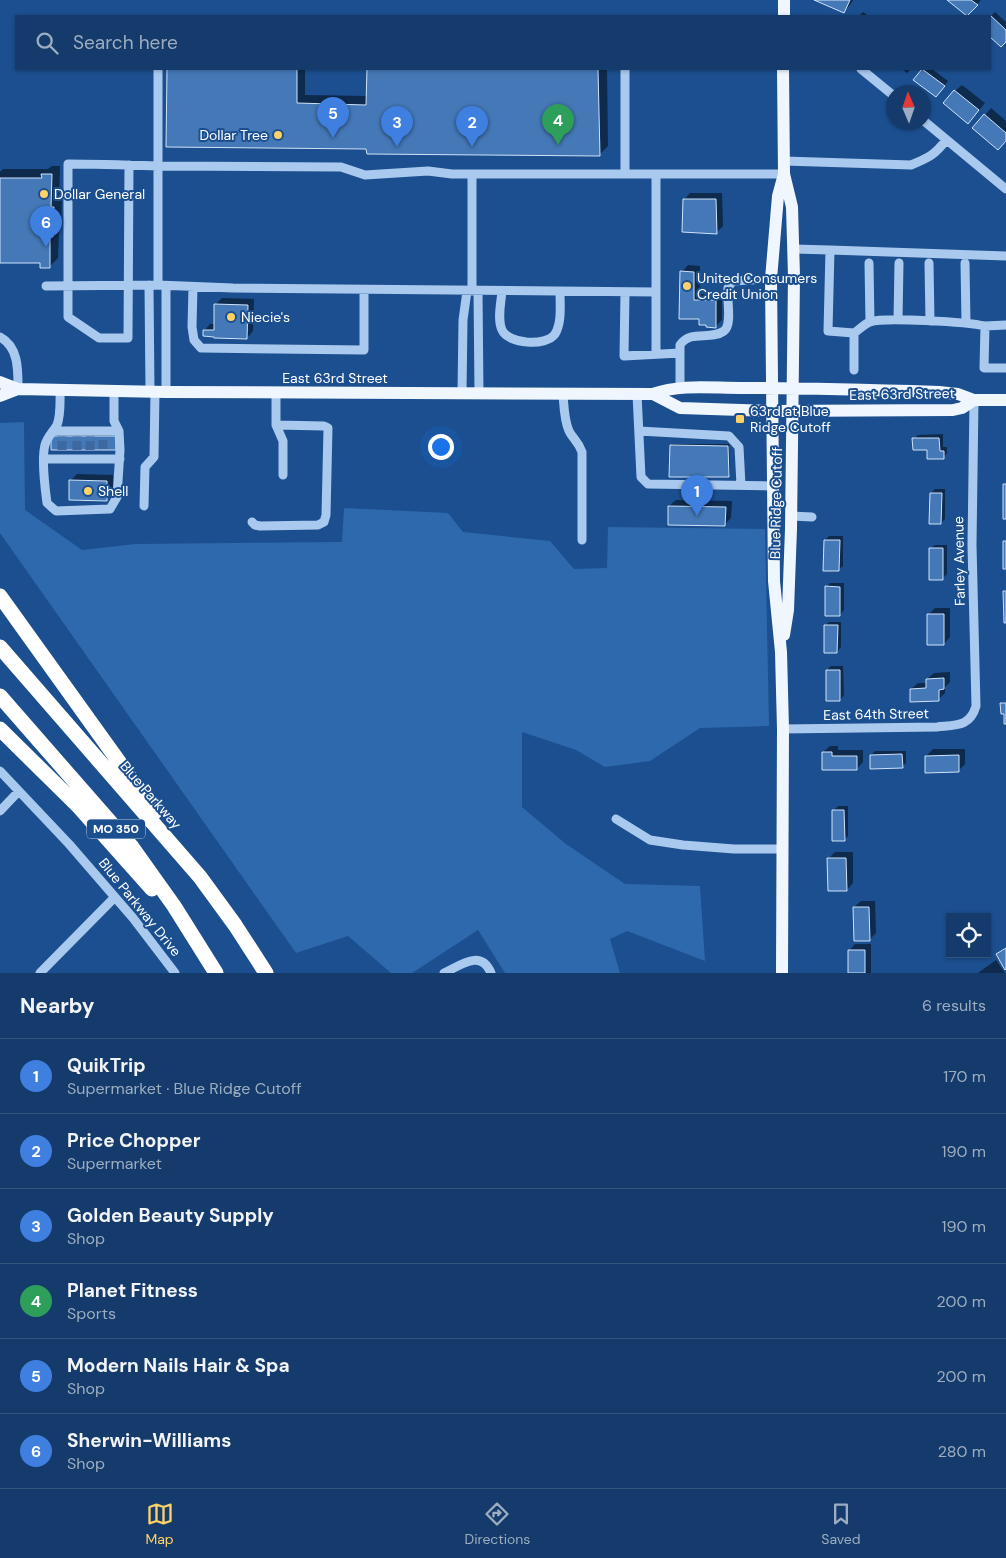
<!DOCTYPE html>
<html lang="en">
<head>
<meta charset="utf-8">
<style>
	:root { --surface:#143b6b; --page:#214673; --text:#f1f3f6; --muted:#9dadc1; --line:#33557e; --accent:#ffd166 }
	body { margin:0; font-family:"DM Sans",sans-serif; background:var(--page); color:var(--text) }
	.controls { position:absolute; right:15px; bottom:15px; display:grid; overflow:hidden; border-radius:0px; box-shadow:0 1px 4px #0004 }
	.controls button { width:45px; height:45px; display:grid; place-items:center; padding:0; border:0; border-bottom:1px solid var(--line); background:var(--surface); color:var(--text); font:25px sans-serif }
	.compass { position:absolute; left:886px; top:85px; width:45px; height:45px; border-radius:50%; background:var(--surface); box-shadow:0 1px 4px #0004; rotate:358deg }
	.you { position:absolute; left:440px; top:446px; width:18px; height:18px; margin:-12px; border:4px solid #fff; border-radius:50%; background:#1a73e8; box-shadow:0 0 0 8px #1a73e833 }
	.badge { display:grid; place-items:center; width:32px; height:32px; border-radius:50%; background:var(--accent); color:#fff; font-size:16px; font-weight:700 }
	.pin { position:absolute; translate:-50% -41px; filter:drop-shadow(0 1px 2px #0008) }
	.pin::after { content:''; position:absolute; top:26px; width:18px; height:15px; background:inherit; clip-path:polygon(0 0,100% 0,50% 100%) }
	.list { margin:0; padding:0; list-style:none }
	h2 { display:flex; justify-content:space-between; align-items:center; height:65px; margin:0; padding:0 20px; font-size:21px }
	h2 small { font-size:16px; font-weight:400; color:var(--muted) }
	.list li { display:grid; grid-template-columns:32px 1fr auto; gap:15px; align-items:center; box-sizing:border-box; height:75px; padding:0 20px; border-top:1px solid var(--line) }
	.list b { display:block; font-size:19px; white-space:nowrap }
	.list p { margin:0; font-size:16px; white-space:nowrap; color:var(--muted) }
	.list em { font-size:16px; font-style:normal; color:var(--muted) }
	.icon { flex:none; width:28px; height:28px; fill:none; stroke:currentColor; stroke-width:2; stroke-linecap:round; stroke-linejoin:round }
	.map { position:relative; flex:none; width:1006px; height:973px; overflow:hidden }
	.search { position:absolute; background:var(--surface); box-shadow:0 1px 4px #0004; left:15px; right:15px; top:15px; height:55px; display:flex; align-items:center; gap:12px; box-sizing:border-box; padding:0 18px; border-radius:0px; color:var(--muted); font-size:19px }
	.sheet { height:515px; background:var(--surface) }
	nav { display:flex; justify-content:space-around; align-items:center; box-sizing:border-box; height:70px; border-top:1px solid var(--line); background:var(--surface); font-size:14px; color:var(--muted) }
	nav a { display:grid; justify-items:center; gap:2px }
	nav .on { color:var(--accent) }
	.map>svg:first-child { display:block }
	.green { fill:#2e69ad }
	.shadow { fill:#0007 }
	.building { fill:#4478b7; stroke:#cfe3fa }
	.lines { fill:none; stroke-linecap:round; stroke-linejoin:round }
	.minor-tunnel { stroke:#3d69a0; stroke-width:9; stroke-dasharray:9 4.5; stroke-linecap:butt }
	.minor { stroke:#a9c9ee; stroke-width:9 }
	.major { stroke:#f0f6ff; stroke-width:12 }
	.highway { stroke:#fff; stroke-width:15 }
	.poi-dot { fill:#ffd166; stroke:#1b4f8f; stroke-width:2 }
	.labels { text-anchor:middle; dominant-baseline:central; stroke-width:4; stroke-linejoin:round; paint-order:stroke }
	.shield { fill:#1b4f8f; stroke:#bbcadd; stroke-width:1 }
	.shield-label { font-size:12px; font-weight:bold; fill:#fff }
	.poi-label { font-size:14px; fill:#fff; stroke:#1b4f8f; text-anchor:start }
	.street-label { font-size:14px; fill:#fff; stroke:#1b4f8f }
</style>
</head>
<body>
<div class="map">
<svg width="1006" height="973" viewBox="0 0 1006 973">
	<rect width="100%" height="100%" fill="#1b4f8f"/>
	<path class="green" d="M24,422L25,510L82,550L135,544L342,542L344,508L448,513L463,532L550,541L574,569L607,568L608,527L765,529L769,726L700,728L650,761L605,767L576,750L522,732V807L566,844L625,884L700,886L705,961L627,931L610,939L620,973H505L478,930L412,973H391L348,936L296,953L0,533V423Z"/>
	<path class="shadow" d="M817,0H853L850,5L844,11Z
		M949,0H981L968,15Z
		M863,12L869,16H859Z
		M995,12L1006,22V41L1001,46L990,36V17Z
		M168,69H305V95L368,96L369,69H607L608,146L599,155L368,148L168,146Z
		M902,69H911L907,73Z
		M924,69H932L948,81L940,92L915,80Z
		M962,85L985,103L975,115L955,91Z
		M991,108L1006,121V140L974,128Z
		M52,166H60L59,199H62L61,227L59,230L58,258L49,267L41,262L0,261V172L3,169H48Z
		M690,193H722L723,226L717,232L684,200Z
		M688,265L700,266V294H722V320L716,326L707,324L700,318L682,272Z
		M222,298L254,299L253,331L247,338L204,331L210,324H215V305Z
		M943,434V447H947V453L943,458L914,439L918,435Z
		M54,435H117V447L52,448Z
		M673,444H729L730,474L728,476L671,446Z
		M77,474L113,475V493L106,499L70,481Z
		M935,489H945V519L941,523L931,493Z
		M676,500L732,501L731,518L725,524L669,506Z
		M829,536H843V566L838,570L825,540Z
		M935,545H947V574L943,578L930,549Z
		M830,583H844V610L840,615L826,587Z
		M935,608H950V637L944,644L928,615Z
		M829,622H841V647L837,652L825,626Z
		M831,666H843L844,695L840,700L827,670Z
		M950,672V682L945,687V693L938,700L911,689L918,683H927V679L934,673Z
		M830,746H838V750H863V762L857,769L823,752Z
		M933,749H965V764L958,771L926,756Z
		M875,751H906V763L902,767L871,755Z
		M838,806H848V836L844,840L833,811Z
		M835,852H853V883L847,890L828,859Z
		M861,901H875L876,933L869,940L854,907Z
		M855,944H871V973H849V951Z
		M996,960L1005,973H978Z"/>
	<path class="building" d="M814,0H850L844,13Z
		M947,0H971L978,5L967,16Z
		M990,15L1006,30V42L1001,47L990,37Z
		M167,69H297V103L366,105L367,69H598L600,156L367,154L366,149L166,147Z
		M922,69L945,86L936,97L913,80Z
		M954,90L979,110L968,124L943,103Z
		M984,114L1006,133V141L998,150L972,128Z
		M41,174H52L51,207H54L53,237H50V268H40V263H0V178H42Z
		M683,199H716L717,234L682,232Z
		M680,271L694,272V300H716V328L706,327V325H699V319H679Z
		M214,304L248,305L247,339L214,338V337L203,336V330H214Z
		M51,436H116V450H51Z
		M912,438H939L940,451H944V459H927V450H913Z
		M670,445L728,446L729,477H669Z
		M69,480L107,481V501L69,500Z
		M1003,484H1006V519H1003Z
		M930,493H942L941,524H929Z
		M668,506L726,507L725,526L668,525Z
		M824,540H840L839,571H823Z
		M1003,541H1006V569H1003Z
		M929,548H943V580H929Z
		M825,586L840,587V616H825Z
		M1003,591H1006V623H1004Z
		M927,614H944V645H927Z
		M824,625H838L837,653H824Z
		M826,670H840V701H826Z
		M944,678V689L939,690V701L910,702V689L926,688V679Z
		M1000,703H1006V724H1004V714H1001Z
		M822,752H832V756H857V770H822Z
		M902,754L903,768L870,769V755Z
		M959,755V772L925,773V756Z
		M832,810H844L845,841H832Z
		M827,858H846L847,891H828Z
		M853,907H869L870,941H854Z
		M1006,948V969L1005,970L996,954Z
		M848,950H865V973H848Z"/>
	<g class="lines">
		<path class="minor-tunnel" d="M103,449V436
			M62,450V436
			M77,450V436
			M90,450V436"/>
		<path class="minor" d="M625,69V174
			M861,69L894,96
			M924,121L1006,189
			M784,161L911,165C928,158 935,155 946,140
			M129,165L128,338H99L68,317V164C98,164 128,165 158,166V69
			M794,249L830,250L828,331L854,333V370
			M830,250L1006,256
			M869,263L870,322
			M929,263L930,321
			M965,263L966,323
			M149,285L150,392
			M158,285V166L341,167L365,175L428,171L452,174H784
			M46,286L158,285L233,288L656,292V174
			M193,287L192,327L194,340L201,348L364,350V290
			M472,291V175
			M478,291L479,394
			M502,291C501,303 497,319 502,330C508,344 546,347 555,334C562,323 560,305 560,292
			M625,292L624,356L680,353
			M656,292V354
			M898,320L899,263
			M1006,325L985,326L984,368H1006
			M854,333C859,330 864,324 870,322C883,317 968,322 985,326
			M0,337C19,347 18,371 18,389
			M680,388V345C691,329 710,341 724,331C733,324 726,298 728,288C728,288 732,282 732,281L771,279
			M60,390C60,401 61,415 57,425C53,432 47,437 45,445C41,460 45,488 47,503L56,511L110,509L117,497L120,450L119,431L114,421V391
			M166,392V286
			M276,392V425L283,441V475
			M462,393L463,320L467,291
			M563,394C564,406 564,420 569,431C573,439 578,441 582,452V540
			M637,394L641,477L648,484L773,486
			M53,431H119
			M639,431L729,436L739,447L741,485
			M45,459H120
			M144,506L145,467L154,457L155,392
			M791,516L812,517
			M252,522L255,525L260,526L318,525L324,522L326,515L328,428L324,426L276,425
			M783,729L937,727C956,725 970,727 976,706L972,545L974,400
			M0,771L69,844L133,918L175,973
			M0,811L19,791
			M616,819L650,840L683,845L734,849H782
			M40,973L115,897
			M444,973C461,965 481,949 491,973"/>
		<path class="major" d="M784,16V0
			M783,69L784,174L792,207L794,276L791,529L788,610L784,635
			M0,382L18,389L166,392L653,394C680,384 711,388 740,388C806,388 873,390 939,392L958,394L974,400H1006
			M653,394L680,408L772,411L953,410L962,408L974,400
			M0,396L18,389
			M782,973L783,729L781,652L774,581L771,279L778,196L784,174"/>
		<path class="highway" d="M0,596L155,812
			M0,647L200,877L235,925L266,973
			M0,696L132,847L174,906L216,973
			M0,729L79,807L152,889"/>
	</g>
	<g class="poi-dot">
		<circle cx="278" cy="135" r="5"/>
		<circle cx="44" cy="194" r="5"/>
		<circle cx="687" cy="286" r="5"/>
		<circle cx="231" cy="317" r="5"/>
		<rect x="735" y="414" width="10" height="10" rx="2.5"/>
		<circle cx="88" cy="491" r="5"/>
	</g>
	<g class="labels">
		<rect class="shield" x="87" y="819.5" width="58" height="19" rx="4"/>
		<g class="shield-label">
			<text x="116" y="829">MO 350</text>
		</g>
		<g class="poi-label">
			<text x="268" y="135" text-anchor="end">Dollar Tree</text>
			<text x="54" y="194">Dollar General</text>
			<text x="697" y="278">United Consumers<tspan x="697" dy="16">Credit Union</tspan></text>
			<text x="241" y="317">Niecie's</text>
			<text x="750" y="411">63rd at Blue<tspan x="750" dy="16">Ridge Cutoff</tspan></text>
			<text x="98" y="491">Shell</text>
		</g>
		<g class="street-label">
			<text x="335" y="378">East 63rd Street</text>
			<text transform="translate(902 394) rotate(-1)">East 63rd Street</text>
			<text transform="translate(776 503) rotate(-89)">Blue Ridge Cutoff</text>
			<text transform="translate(959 561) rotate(-91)">Farley Avenue</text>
			<text transform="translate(876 714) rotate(-1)">East 64th Street</text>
			<text transform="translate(151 795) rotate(49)">Blue Parkway</text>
			<text transform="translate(140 907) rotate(51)">Blue Parkway Drive</text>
		</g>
	</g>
</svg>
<div class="controls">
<button><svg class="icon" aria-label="locate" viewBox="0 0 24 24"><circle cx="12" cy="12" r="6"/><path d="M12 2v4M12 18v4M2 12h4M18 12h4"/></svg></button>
</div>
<svg class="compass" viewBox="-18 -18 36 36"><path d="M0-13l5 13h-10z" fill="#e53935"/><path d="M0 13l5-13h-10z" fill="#9dadc1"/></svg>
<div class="you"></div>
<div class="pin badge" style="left:697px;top:516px;background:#3f7fe0">1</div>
<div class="pin badge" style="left:472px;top:147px;background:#3f7fe0">2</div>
<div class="pin badge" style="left:397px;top:147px;background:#3f7fe0">3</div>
<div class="pin badge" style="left:558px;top:145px;background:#2e9e5b">4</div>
<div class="pin badge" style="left:333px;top:138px;background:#3f7fe0">5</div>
<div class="pin badge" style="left:46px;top:247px;background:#3f7fe0">6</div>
<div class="search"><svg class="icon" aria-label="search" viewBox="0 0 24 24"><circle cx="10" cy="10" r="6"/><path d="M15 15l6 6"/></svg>Search here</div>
</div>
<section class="sheet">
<h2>Nearby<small>6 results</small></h2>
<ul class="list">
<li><span class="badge" style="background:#3f7fe0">1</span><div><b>QuikTrip</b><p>Supermarket · Blue Ridge Cutoff</p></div><em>170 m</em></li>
<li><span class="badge" style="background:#3f7fe0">2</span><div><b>Price Chopper</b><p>Supermarket</p></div><em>190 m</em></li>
<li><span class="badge" style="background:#3f7fe0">3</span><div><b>Golden Beauty Supply</b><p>Shop</p></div><em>190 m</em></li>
<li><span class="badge" style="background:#2e9e5b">4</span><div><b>Planet Fitness</b><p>Sports</p></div><em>200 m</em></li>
<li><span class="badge" style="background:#3f7fe0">5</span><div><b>Modern Nails Hair &amp; Spa</b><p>Shop</p></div><em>200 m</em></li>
<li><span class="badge" style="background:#3f7fe0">6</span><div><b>Sherwin-Williams</b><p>Shop</p></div><em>280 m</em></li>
</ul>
</section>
<nav>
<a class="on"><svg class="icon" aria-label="map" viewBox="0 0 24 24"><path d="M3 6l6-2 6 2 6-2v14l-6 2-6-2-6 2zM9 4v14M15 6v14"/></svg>Map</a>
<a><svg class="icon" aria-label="directions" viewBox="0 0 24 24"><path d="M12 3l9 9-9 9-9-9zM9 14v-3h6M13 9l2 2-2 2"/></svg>Directions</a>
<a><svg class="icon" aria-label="saved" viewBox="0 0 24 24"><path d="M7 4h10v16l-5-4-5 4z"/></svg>Saved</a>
</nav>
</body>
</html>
